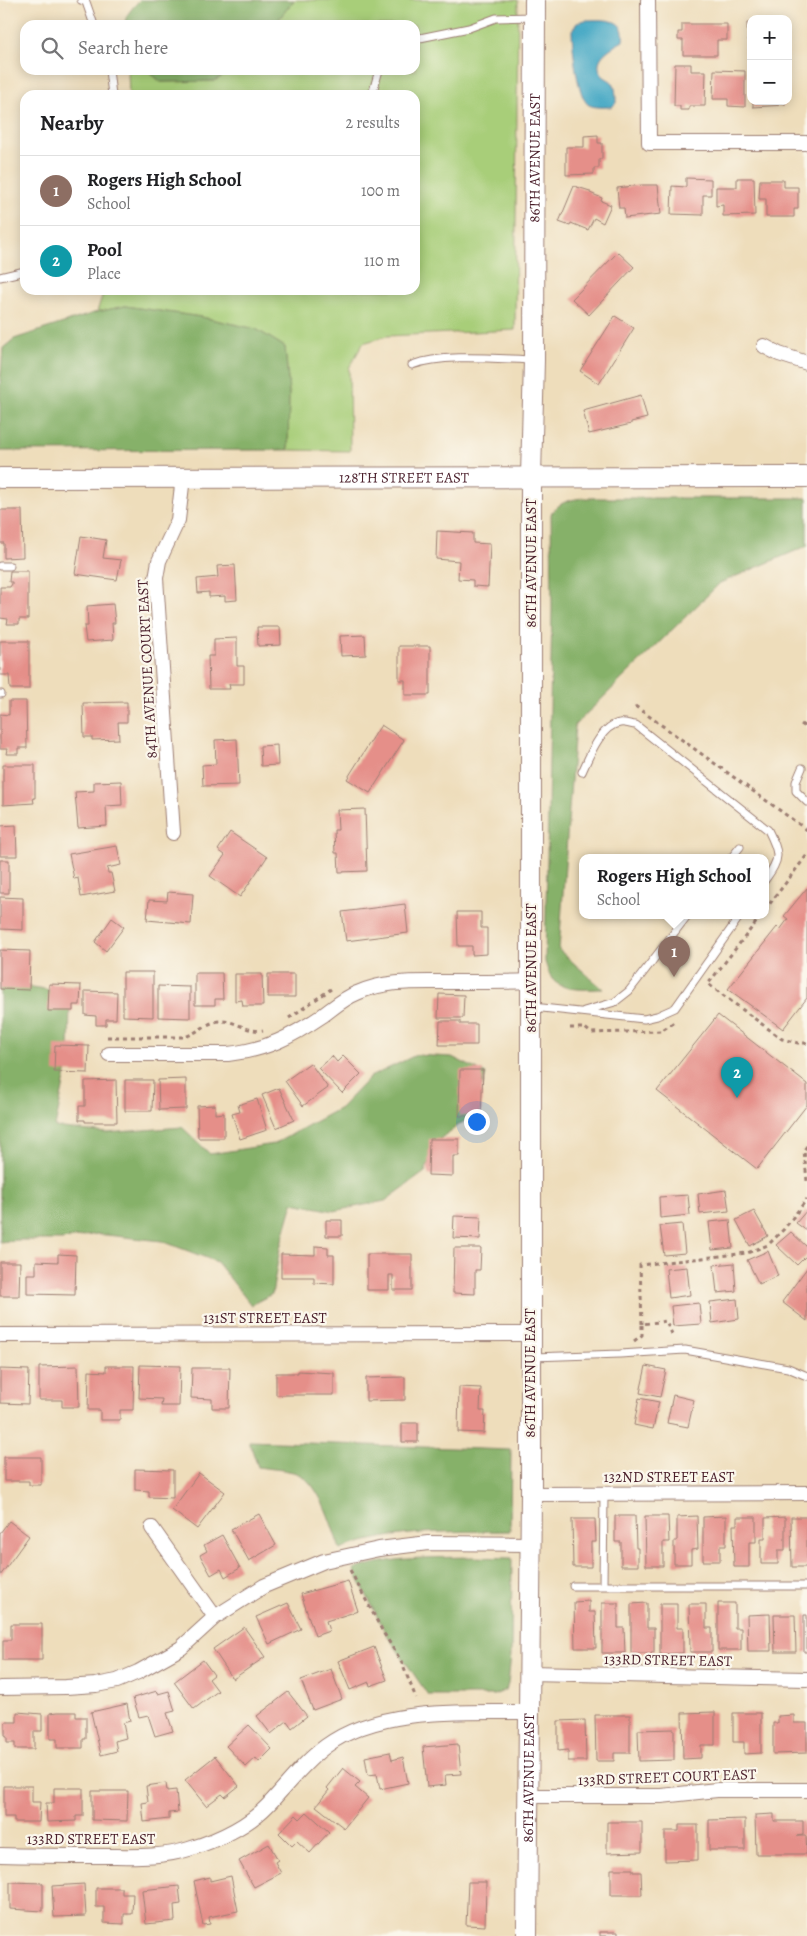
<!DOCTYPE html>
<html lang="en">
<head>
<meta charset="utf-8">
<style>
	:root { --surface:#fff; --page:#f6f6f6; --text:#202124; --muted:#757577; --line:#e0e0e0; --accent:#7c3aed }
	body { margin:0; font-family:Alegreya,serif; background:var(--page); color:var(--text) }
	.controls { position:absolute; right:15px; top:15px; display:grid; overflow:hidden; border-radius:10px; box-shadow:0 2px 12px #0003 }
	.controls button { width:45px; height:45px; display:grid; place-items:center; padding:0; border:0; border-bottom:1px solid var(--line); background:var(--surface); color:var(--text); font:25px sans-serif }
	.you { position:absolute; left:476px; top:1121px; width:18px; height:18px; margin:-12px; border:4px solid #fff; border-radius:50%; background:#1a73e8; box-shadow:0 0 0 8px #1a73e833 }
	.badge { display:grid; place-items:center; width:32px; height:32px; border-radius:50%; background:var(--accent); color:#fff; font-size:16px; font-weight:700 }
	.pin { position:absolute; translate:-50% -41px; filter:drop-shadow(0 1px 2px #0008) }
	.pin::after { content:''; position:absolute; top:26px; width:18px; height:15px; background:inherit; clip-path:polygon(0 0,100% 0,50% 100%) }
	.popup { position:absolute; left:579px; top:854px; width:190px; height:65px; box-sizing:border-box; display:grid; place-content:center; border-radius:10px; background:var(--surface); filter:drop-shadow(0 1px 4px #0005); font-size:16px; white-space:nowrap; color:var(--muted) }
	.popup b { font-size:19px; color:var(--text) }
	.popup::after { content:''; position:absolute; left:50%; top:100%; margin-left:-10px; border:10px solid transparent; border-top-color:var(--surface) }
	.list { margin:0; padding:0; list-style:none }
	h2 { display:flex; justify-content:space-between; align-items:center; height:65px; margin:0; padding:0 20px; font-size:21px }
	h2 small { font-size:16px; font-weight:400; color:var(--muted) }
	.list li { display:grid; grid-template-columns:32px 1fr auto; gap:15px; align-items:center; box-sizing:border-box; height:70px; padding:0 20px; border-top:1px solid var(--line) }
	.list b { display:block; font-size:19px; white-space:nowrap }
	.list p { margin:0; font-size:16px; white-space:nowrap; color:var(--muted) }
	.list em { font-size:16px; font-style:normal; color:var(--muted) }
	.icon { flex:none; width:28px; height:28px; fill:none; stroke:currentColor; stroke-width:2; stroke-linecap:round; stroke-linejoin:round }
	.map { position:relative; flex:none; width:807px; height:1936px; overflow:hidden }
	.search { position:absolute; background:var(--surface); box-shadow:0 2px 12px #0003; left:20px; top:20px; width:400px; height:55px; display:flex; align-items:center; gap:12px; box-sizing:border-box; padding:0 18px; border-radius:15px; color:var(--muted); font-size:19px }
	.panel { position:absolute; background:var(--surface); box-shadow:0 2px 12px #0003; left:20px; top:90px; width:400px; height:205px; border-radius:15px }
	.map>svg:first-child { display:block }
	.green { fill:#a8ce79; stroke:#797652 }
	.forest { fill:#86b169; stroke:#68684a }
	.water { fill:#46a9c5; stroke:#486478 }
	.building { fill:#e58f89 }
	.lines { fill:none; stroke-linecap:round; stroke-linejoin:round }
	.lane-casing { stroke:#9c7e73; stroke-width:9 }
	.street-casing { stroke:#9c7e73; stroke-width:16 }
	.secondary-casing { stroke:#9c7e73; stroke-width:22 }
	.path { stroke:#9c7e73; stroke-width:3; stroke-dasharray:4 4; stroke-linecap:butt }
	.lane { stroke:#fff; stroke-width:7 }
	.street { stroke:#fff; stroke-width:14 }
	.secondary { stroke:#fff; stroke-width:20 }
	.labels { text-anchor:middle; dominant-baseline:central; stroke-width:4.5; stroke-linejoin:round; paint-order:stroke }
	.street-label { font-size:15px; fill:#4a1f2b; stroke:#fbf7ec }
</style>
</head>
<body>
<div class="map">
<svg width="807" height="1936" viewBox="0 0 807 1936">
	<rect width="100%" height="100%" fill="#fbf7ec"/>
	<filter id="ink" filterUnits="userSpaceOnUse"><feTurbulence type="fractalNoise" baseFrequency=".02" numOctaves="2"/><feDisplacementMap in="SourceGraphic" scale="10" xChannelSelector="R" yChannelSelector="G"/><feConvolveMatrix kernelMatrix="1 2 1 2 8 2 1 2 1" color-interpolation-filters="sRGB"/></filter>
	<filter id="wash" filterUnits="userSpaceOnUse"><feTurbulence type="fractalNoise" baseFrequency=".0096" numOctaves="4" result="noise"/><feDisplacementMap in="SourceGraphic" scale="20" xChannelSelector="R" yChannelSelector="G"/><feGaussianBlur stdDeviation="1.12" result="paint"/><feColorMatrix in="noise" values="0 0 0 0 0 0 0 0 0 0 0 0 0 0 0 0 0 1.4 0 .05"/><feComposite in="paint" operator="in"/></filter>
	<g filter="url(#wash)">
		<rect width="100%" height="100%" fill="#edb"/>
		<path class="green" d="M294,0H518L515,330L387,336L363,343L349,368L350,451L288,450L289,392L285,347L256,329L201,317L125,306L97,312L104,290H415V95H129L128,70H147L161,82L214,81L233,70H415V25H274Z"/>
		<path class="forest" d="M140,0H294L274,25H125C124,16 134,6 140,0Z
			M147,70H233L214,81L161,82Z
			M125,306L201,317L256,329L285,347L289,392L288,450L0,451V386L3,348L14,339L97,312Z
			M604,498H807V546L720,583L575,725L559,950L603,989C589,989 564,992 553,980C549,976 547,967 545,962L552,608L551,514C563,496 584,498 604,498Z
			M20,985L70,993L69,1059L55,1127L106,1133L182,1127L210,1154L274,1144L340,1108L370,1077L416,1055L452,1057L486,1074L474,1114L437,1141L425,1172L385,1201L334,1211L293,1203L280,1248L272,1294L251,1305L217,1262L162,1241L97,1234L62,1240H16L0,1242V989Z
			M249,1441L511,1450L510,1531C453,1532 395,1529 340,1549C331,1525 320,1479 293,1472C282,1469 269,1469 258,1467Z
			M472,1557L512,1558L511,1655L508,1684L506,1690L494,1695H428L385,1632L354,1570C386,1556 437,1558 472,1557Z"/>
		<path class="water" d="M585,20C602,20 627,16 623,41C613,47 592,57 601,73C603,78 610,79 613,83C616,89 616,96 616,103L612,107C605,107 595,108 589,105C577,99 572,43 572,30L577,23Z"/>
		<g id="blocks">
			<path class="building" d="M747,23H751V40H748Z
				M682,24H727V40H717V55H683V40H678V32H682Z
				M675,64H691V71H706L705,106H689V110H680V106H674Z
				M714,70L745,71V107L728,106V99H713Z
				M753,101H785V105L753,107Z
				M598,135V143H602V159H599V168H594V174L566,175V147H584V136Z
				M686,178L711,179V195H703V215L671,214L672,186L686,187Z
				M737,178H754L755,215L723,216V205L716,206V187H737Z
				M760,180H784V187H798V209H794V217H766V199H759Z
				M642,185H658L661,214L625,218L624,208H619L617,188Z
				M574,186L590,191V193L602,198L601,201L611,205L603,223L594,218L588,230L571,223L570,226L559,222Z
				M618,252L634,267L589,315L572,299Z
				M615,316L634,328L599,384L580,371Z
				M641,395L647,418L631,422V424L589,434L583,411Z
				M0,510H22L23,557L4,558V543H0Z
				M437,531L473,533V543L490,544L488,587L473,586V580L458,579L459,561L436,559Z
				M81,536L106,540L103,558L121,560L117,580L75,574Z
				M235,565L237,600L225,601V596L209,597V592L198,593L197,579L218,577L217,566Z
				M10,571H28V619H19V624H7L8,619L0,618V587H10L12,584V582H9Z
				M113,604L115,623H112L113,640L86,642L84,626H88L87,606Z
				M257,627H280L281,645L258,646Z
				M365,635L366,655L341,656L340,636Z
				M237,638V666H244V684H229L230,689H209L208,656H214V639Z
				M0,641H29V689H10L9,675H0Z
				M399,646H430V695H405V680H399Z
				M9,701H26L27,748H18V754H6L7,749H0V714L9,715Z
				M127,702V722H118L119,739L92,740V737H84L83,703Z
				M381,725L404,740L370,793L347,779Z
				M237,739L239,785L203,786L202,765L216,764L215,740Z
				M277,745L278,765L261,766L260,746Z
				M3,765H35V798H33L34,803L3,805Z
				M121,781L122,805L106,806L107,826L78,828L75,792L94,791V782Z
				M365,809L367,871L339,872L338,853H335L334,830H338L337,810Z
				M16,825L17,856H0V826Z
				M230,832L267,857L240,897L210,876L225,855L218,850Z
				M117,846L121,865L107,868L108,873H111L115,891L81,897L78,878L74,879L69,854Z
				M0,860H9V893H0Z
				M807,888V998L783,1029L728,989L777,927L780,930L788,919L784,916Z
				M168,892L193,894L191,924L147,920L149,900L167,901Z
				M0,897L23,898V930L0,929Z
				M405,904L408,933L346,941L342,912Z
				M457,912H481V928H487V954L472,955V946H458Z
				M112,918L124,927L106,951L95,942Z
				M0,950L30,951L29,990L0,989Z
				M123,972H153V1017L123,1016Z
				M195,973H222L223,999H215V1005H195Z
				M235,974H262L263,1006H243L242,1000L235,1001Z
				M268,974H295V997H268Z
				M49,984L81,985L80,1005H73V1011H48Z
				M158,986L190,987V1018L158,1017Z
				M85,991L117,992L116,1019H106V1025H96V1016L85,1015Z
				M439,994L464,995L463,1018H438Z
				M718,1015L807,1084V1105L757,1169L657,1091Z
				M440,1021H460V1024H477V1045H439Z
				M55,1045L89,1046L88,1073L54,1072Z
				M332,1056L337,1062L343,1056L361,1074L342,1093L318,1068Z
				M310,1063L328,1088L303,1106L285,1081Z
				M460,1070H483L481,1116H459Z
				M186,1079V1109L159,1110L158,1080Z
				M116,1080L117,1122H85V1120H79V1106H85V1081Z
				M125,1080H153L152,1111H125Z
				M279,1088L294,1120L276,1128L262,1095Z
				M257,1099L267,1130L240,1139L232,1114L240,1112L238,1105Z
				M215,1105V1114L224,1113V1138H198L197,1106Z
				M429,1139H459V1156H453V1176L428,1175Z
				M726,1190L729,1211L700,1214L698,1194Z
				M688,1195L690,1215L660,1218L659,1197Z
				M807,1210V1231L796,1223Z
				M754,1211L768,1236L750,1246L736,1220Z
				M454,1216L481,1217L480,1239L453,1238Z
				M326,1220H342V1236H326Z
				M730,1220L733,1248L712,1250L709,1222Z
				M682,1224L685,1253L664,1255L660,1226Z
				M791,1232L807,1247V1255L797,1265L776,1245Z
				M315,1246L328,1247V1255H334V1284L314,1283V1277H281V1254L315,1255Z
				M454,1248H481L480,1270H475V1294L453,1293Z
				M768,1251L778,1276L759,1284L747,1260Z
				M58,1254L76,1255L75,1295L27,1294V1274H36V1261L58,1262Z
				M367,1254H412V1290H393V1275H389V1290H367Z
				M0,1262H20L19,1296H0Z
				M734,1263L736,1291L717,1293L714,1265Z
				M687,1267L690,1295L669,1298L666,1269Z
				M807,1268V1321L782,1302Z
				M737,1299L739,1319L712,1323L710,1302Z
				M699,1303L701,1324L673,1326L671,1306Z
				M140,1365L180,1366L179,1406H161L162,1399L139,1398Z
				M78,1366L79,1407H62V1400H39V1367Z
				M106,1366H134L133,1410H120V1420H100V1410H88L89,1371L106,1372Z
				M646,1366L666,1370L660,1397L640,1393Z
				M192,1368H230L229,1408H212V1399L191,1398Z
				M0,1369L29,1370L28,1404L0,1403Z
				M298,1371L334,1373V1395H276V1373H298Z
				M405,1377V1400L366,1401V1378Z
				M459,1387L481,1388L480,1411H485L484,1433L458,1432Z
				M673,1395L694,1400L688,1427L667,1423Z
				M639,1398L659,1402L653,1429L634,1425Z
				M402,1423H418V1442H402Z
				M4,1457H41V1485H29V1481H4Z
				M135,1469L173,1470V1498L149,1497V1491L135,1490Z
				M199,1473L225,1492L197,1529L172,1510Z
				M259,1514L276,1545L249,1561L231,1529Z
				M615,1516H635L636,1548H638V1566H621V1542H615Z
				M645,1516H668L669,1542H663V1566H646Z
				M697,1516L698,1549L691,1550V1564H674V1541H677V1517Z
				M726,1516V1546H720V1561H703V1517Z
				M737,1517H756V1542H749V1567H734L733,1525H737Z
				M785,1517V1550H778V1564H761V1539H765V1518Z
				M791,1517H807V1567H792Z
				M572,1519H595L596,1542H591V1567H573Z
				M9,1521L29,1536L0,1576V1533Z
				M222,1535L240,1568L225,1577L221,1569L211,1575L200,1555L207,1551L204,1545Z
				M348,1581L358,1611L326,1621L329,1631L315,1636L301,1594Z
				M589,1601V1612H595L596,1648H575L574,1602Z
				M288,1603L301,1629L269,1644L256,1617Z
				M602,1603H618V1628H624L625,1653H602Z
				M647,1603V1628H654V1653H631V1604Z
				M718,1603H735V1628H741V1650H718Z
				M660,1604H677V1628H683V1653L660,1654Z
				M689,1604H706V1628H712V1652H690Z
				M770,1614L771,1651H748L747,1615Z
				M774,1615H795L796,1652H775Z
				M804,1615H807V1652H804Z
				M11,1624H42V1660H3V1640H11Z
				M244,1627L265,1657L233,1679L213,1649Z
				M374,1647L387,1680L370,1686L369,1682L350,1690L338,1661Z
				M203,1660L214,1675L209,1679L218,1691L194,1709L174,1682Z
				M331,1669L342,1699L313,1710L301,1680Z
				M157,1691L158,1694L169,1691L175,1711L167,1713L173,1731L155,1736L148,1715L139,1717L133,1698Z
				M288,1692L307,1716L292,1728L287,1721L271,1734L257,1716Z
				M127,1704L130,1721L123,1723L126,1738L115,1741L117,1751L101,1755L91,1712Z
				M17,1712L42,1714V1731H34V1749H15V1743H7V1737L5,1736V1722H17Z
				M58,1712H76V1717H86V1739H83V1748H57V1739H50V1713Z
				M715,1712V1745H701V1758L683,1759L682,1713Z
				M733,1713H761V1753L744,1754V1742H733Z
				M595,1715H630V1753H614V1761H596Z
				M794,1715V1723H807V1753L773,1754V1723H778V1716Z
				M585,1720L586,1761H568V1750L558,1751V1721Z
				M249,1725L272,1749L259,1762L256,1758L246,1767L226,1746Z
				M674,1729V1760L639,1761L638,1730Z
				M458,1744L461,1774L445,1775L446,1785L427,1787L423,1747Z
				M390,1752L392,1760L403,1757L408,1783L380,1789L377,1774L368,1775L365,1757Z
				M215,1756L239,1786L225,1797L222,1794L206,1806L185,1780Z
				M343,1768L360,1782L355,1787L368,1798L344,1828L316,1806L329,1790L327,1788Z
				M166,1783L167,1791L176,1790L178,1812L169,1813V1819L144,1822L142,1803L148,1802L146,1786Z
				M4,1786H32V1802H40L39,1822H14V1817H4Z
				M54,1788H83V1816H76V1821L47,1822L46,1803H54Z
				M92,1791H128L127,1821L92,1820Z
				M307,1812L329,1832L310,1853L297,1841L292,1846L279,1833L296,1815L300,1819Z
				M774,1814V1821H803V1835L797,1836H806L807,1854H756L755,1815Z
				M745,1819V1850H709V1820Z
				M607,1822H642V1852L607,1853Z
				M679,1825H698V1860L665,1861V1831H679Z
				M269,1844L278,1860L275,1862L281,1873L254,1887L239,1861Z
				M611,1869H633V1872H641L642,1895H611Z
				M231,1876L238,1911L209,1917L210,1924L203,1925L194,1881L210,1877V1881Z
				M10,1882L43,1883V1911L10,1909Z
				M468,1882H486L485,1926L466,1925Z
				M84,1884L86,1916L54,1917L52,1886Z
				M179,1886L181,1904L174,1905L175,1921L146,1924L142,1890Z
				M96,1888H122V1894H133L132,1914H124V1924L104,1923V1907H96Z
				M600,1932H618V1936H600Z"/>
		</g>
	</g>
	<g filter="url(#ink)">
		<use href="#blocks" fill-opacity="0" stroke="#9c7e73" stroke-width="1"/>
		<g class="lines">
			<g class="lane-casing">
				<path id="lane" d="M81,0L86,2L94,25
					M415,39L469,28L496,18L534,17
					M109,70L112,95
					M372,95L379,70
					M0,277L25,271
					M412,365C445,353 498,359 534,360
					M0,566H10
					M0,694H1
					M802,768L796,782V791L807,802
					M582,772C589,757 601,725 620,723C625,722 631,725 636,725L768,830C780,854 781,858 765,880
					M731,858L740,847
					M533,1007L644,1019L657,1016L675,1008L740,916
					M584,1011L615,1002L629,991L687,916
					M533,1357L620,1354L685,1350L788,1368L807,1376
					M573,1586H807
					M603,1586L604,1494"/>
			</g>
			<g class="street-casing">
				<path id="street" d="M648,0L649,143H807
					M764,346L779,354L807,363
					M173,833L156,578L159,561L178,520L183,477
					M109,1054H228C266,1050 291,1037 322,1016C333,1008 344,998 357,993C385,980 417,982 447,982C475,982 503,982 531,981
					M0,1335L531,1334
					M531,1494L807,1493
					M152,1528L215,1617
					M529,1673L807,1679
					M0,1688L66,1687L96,1685L117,1681L138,1672L181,1648L215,1617L264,1586L324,1561L379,1549L428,1543L530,1544
					M528,1796H661L717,1790H807
					M0,1855C34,1856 68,1856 102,1856C131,1856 161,1858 189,1849C218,1840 247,1827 268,1805C287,1785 304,1762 326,1746C381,1706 464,1713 529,1712"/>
			</g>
			<g class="secondary-casing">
				<g id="secondary">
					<path id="s1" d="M0,478L807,477"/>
					<path id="s2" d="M527,1936L531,1494V476L534,360L535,0"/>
				</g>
			</g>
			<path class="path" d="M635,706L807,830
				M801,724L807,728
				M765,910L807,855
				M761,916L708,984L782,1039L798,1043H807
				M289,1018L331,989
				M570,1028H585L591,1033L661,1031L674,1022
				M107,1037H184C197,1034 206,1022 220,1021C236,1020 247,1033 263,1030
				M807,1146L804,1150L807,1181
				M642,1324L640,1265L747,1253L768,1245L784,1229L807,1199
				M634,1341L642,1335V1324L666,1321L673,1336
				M350,1570L383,1632L401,1661L416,1698"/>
			<use href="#lane" class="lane"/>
			<use href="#street" class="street"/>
			<use href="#secondary" class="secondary"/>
		</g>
	</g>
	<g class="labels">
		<g class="street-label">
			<text stroke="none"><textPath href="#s2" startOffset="1778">86TH AVENUE EAST</textPath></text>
			<text stroke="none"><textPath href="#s1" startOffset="404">128TH STREET EAST</textPath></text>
			<text transform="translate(531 563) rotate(-90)">86TH AVENUE EAST</text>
			<text transform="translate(147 669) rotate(-93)">84TH AVENUE COURT EAST</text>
			<text transform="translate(531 968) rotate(-90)">86TH AVENUE EAST</text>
			<text x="265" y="1318">131ST STREET EAST</text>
			<text transform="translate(530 1373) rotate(-90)">86TH AVENUE EAST</text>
			<text x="669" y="1477">132ND STREET EAST</text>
			<text transform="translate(668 1660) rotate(1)">133RD STREET EAST</text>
			<text transform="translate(667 1777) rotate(-2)">133RD STREET COURT EAST</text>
			<text stroke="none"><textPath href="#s2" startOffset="158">86TH AVENUE EAST</textPath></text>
			<text x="91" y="1839">133RD STREET EAST</text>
		</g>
	</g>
</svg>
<div class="controls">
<button>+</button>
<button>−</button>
</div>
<div class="you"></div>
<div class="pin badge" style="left:674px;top:977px;background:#8d6e63">1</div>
<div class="popup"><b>Rogers High School</b>School</div>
<div class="pin badge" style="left:737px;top:1098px;background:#0f9aa8">2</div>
<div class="search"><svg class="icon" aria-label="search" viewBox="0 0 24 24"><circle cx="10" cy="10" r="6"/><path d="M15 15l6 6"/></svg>Search here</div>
<section class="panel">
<h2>Nearby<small>2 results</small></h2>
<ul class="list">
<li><span class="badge" style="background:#8d6e63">1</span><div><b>Rogers High School</b><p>School</p></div><em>100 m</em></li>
<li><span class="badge" style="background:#0f9aa8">2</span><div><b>Pool</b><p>Place</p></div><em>110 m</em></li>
</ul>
</section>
</div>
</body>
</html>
